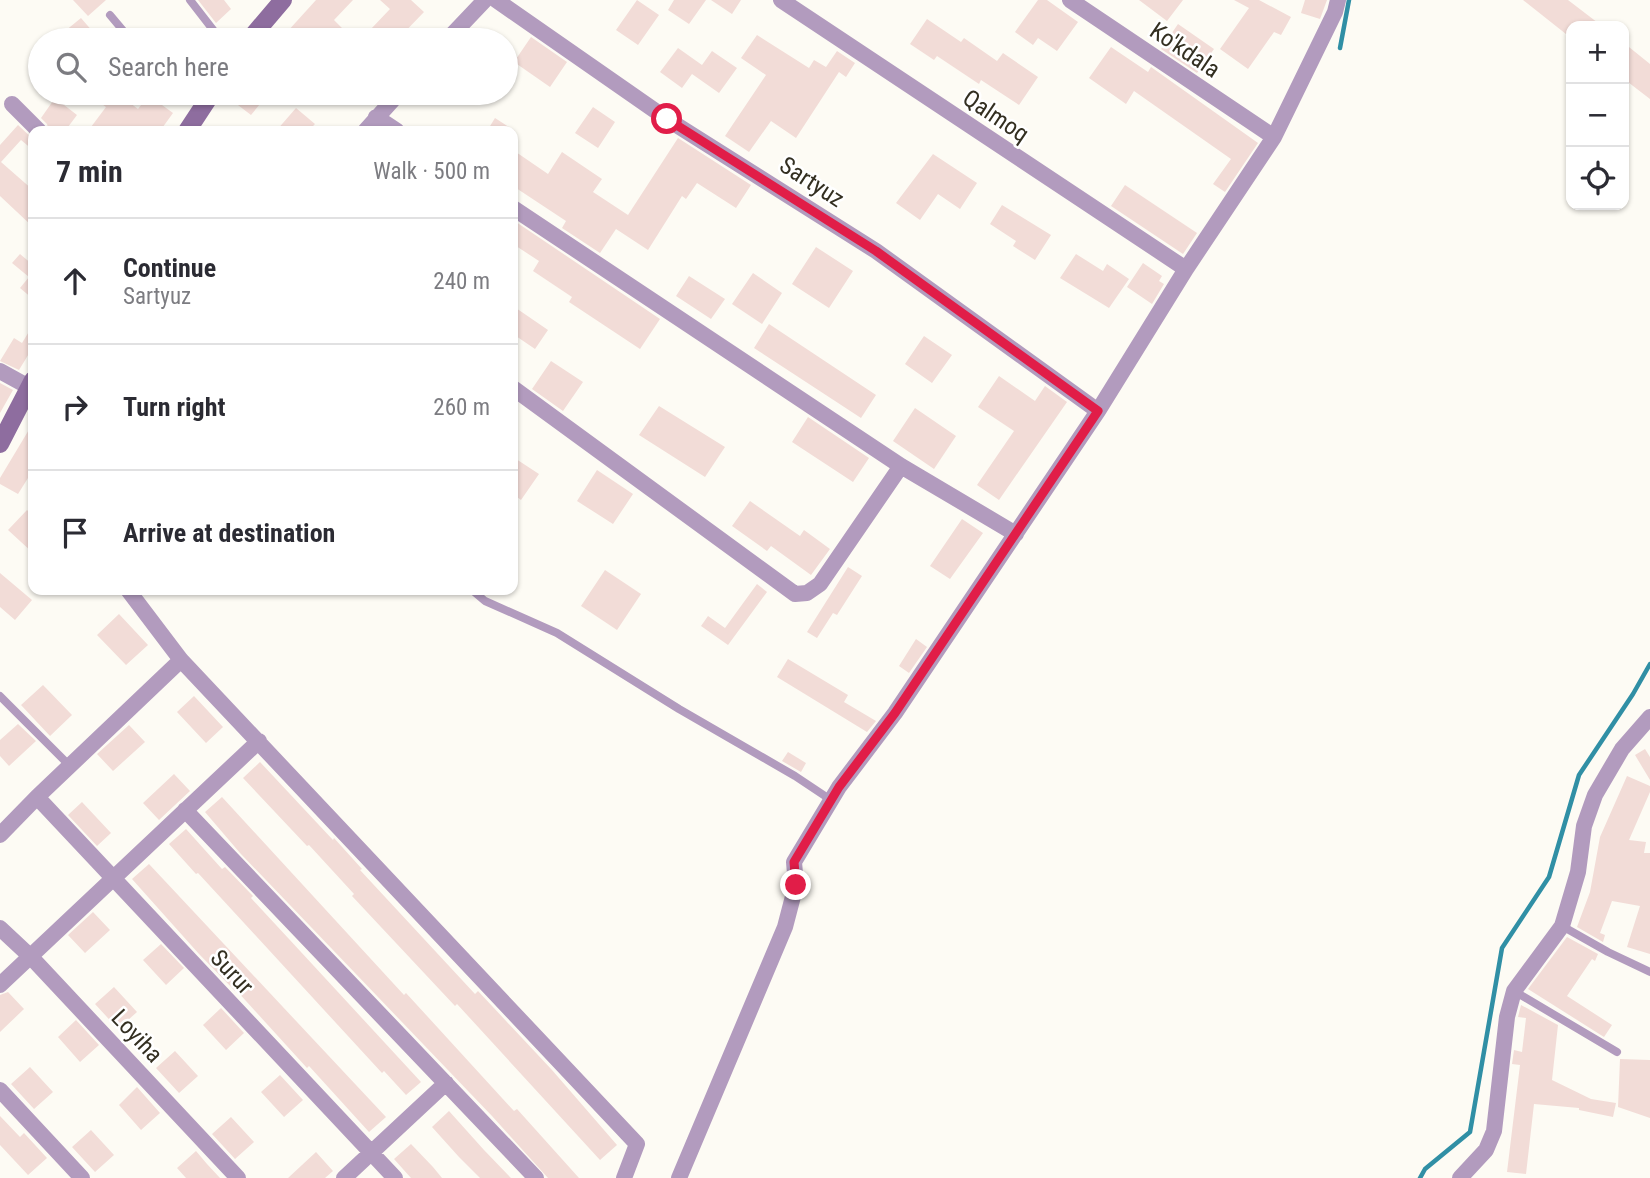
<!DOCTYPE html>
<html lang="en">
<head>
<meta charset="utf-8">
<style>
	:root { --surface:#fff; --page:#f2f2f3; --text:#2b2b33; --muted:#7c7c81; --line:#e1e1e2 }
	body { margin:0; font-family:"Roboto Condensed",sans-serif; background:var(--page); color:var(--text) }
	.controls { position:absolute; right:21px; top:21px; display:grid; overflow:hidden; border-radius:14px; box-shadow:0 2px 5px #0004 }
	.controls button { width:63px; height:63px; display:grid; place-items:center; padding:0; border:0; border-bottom:2px solid var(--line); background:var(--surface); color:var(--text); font:35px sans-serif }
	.stop { position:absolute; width:21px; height:21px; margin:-16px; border:5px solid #e11d48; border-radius:50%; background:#fff }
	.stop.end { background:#e11d48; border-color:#fff; box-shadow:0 2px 7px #0008 }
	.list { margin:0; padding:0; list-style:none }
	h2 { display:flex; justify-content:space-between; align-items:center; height:91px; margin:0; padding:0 28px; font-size:30px }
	h2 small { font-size:23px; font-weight:400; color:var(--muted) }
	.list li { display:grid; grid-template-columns:46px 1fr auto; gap:21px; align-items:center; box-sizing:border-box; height:126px; padding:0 28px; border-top:2px solid var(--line) }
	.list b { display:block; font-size:26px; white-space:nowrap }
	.list p { margin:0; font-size:23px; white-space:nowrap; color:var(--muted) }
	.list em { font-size:23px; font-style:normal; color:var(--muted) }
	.icon { flex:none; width:38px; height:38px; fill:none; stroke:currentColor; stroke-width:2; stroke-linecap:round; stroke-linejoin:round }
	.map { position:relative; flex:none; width:1650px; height:1178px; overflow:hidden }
	.search { position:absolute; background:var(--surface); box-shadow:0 2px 5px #0004; left:28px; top:28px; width:490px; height:77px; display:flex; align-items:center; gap:18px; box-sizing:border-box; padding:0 24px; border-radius:38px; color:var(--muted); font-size:26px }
	.panel { position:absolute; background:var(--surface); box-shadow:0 2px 5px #0004; left:28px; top:126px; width:490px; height:469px; border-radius:14px }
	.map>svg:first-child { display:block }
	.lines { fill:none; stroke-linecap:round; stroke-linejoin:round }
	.stream { stroke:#308fa5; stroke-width:4.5 }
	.building { fill:#f2dcd7 }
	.lane { stroke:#b29bbe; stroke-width:8 }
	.street { stroke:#b29bbe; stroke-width:16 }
	.secondary { stroke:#8e6d9f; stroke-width:18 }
	.route { stroke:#e11d48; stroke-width:9 }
	.labels { text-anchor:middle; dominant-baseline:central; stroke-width:5; stroke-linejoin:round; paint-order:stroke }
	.street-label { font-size:24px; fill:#332f21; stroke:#fff }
</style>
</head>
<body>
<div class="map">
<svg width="1650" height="1178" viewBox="0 0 1650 1178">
	<rect width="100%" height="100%" fill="#fdfbf4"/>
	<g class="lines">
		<path class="stream" d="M1340,48L1349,0
			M1420,1178L1425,1169L1470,1132L1502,948L1549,877L1579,775L1633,694L1650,664"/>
	</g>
	<path class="building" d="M73,0H106L88,16Z
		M198,0H224L231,9L216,23Z
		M316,0H353L334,20L345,31L337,40H296L287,32Z
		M380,0H411L424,12L397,40H380L370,30L390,9Z
		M637,0L659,15L638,45L616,30Z
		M674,0H706L689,24L668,10Z
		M711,0H741L732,14Z
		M1038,0H1047L1078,22L1057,51L1038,38L1033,45L1015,32Z
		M1139,0H1183L1167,21Z
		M1234,0H1259L1291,17L1281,35L1274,32L1248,69L1220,49L1249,8Z
		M1305,0H1327L1320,19L1301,13Z
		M1523,0H1568L1602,26H1571V38Z
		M81,18L100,40H54Z
		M927,19L961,42L964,38L997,61L1003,53L1038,77L1019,105L981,80L979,84L937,56L934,60L910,44Z
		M1178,24L1214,49L1197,73L1161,49Z
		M757,35L809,68L814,60L826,67L837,51L855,63L846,77L839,72L796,138L771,121L749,152L725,136L766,75L741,58Z
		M531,37L567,62L550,87L514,62Z
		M1624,43L1650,64V99L1624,79Z
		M1111,47L1148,72L1151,67L1258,143L1225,192L1213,184L1231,159L1134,91L1126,104L1089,78Z
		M678,48L702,65L712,51L737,68L719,93L692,74L682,88L660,72Z
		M86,93H117L138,109L150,93H177L162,105L173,113L160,131H97L91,127L106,107Z
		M241,93H269L251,115L234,102Z
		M55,98L77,115L65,131H49L47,124L41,118Z
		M593,107L615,122L598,148L575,133Z
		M296,108L315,124L308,131H276Z
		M495,118L515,131H487Z
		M18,125L33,139V150L21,140L1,162L33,190V227L0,196V145Z
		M678,138L751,185L736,208L697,183L686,199L682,196L648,250L616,229L600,253L562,228L566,221L513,186V150L548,174L562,152L602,179L593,192L628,215Z
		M933,154L977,183L960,209L938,194L920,220L896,203Z
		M1125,185L1197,233L1183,254L1111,206Z
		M1002,205L1051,235L1035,260L1013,246L1016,241L990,224Z
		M513,220L660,319L640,349L569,302L572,297L533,271L539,261L513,244Z
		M816,247L853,271L829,308L792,284Z
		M20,254L33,265V299L20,288L29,277L12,263Z
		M1076,254L1103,271L1107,264L1129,279L1109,308L1060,278Z
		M1143,263L1162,276L1159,281L1164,284L1152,304L1127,287Z
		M753,273L782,293L762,324L732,304Z
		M689,276L725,299L711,319L676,296Z
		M513,306L548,330L535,349L513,334Z
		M769,324L876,395L861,418L754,348Z
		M33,325V347L19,370L0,361L14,338L22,343Z
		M924,336L952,355L932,383L905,364Z
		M551,361L583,382L563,411L532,389Z
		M999,376L1035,401L1045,386L1067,402L999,500L977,485L1014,431L978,407Z
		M0,383L13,390L0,413Z
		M659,406L725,447L705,477L639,435Z
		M915,408L956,436L934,469L893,441Z
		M808,417L869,458L853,482L792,442Z
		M33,423V470L18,494L0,484V478Z
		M513,457L539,474L521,500L513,494Z
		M597,470L633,494L613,524L577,501Z
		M750,501L800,536L804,530L830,549L811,575L771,546L767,551L732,526Z
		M27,510L33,516V553L8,530Z
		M962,519L983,533L950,579L930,566Z
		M848,567L862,576L837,615L833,613L817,638L807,632Z
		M605,570L641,594L617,630L581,606Z
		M0,573L32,600L15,620L0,607Z
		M757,584L767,592L728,645L701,626L708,616L725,628Z
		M119,614L148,645L126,665L97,635Z
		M916,639L927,647L909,673L899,666Z
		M788,659L848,695L844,702L876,721L867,732L777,677Z
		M43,685L72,715L50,736L21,705Z
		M194,696L223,727L206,743L177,712Z
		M18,724L36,741L9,766L0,756V740Z
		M129,725L145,742L113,771L97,754Z
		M1645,749L1650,757V780L1635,755Z
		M788,752L806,763L801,772L782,761Z
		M260,762L333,840L334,838L362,869L360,870L475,994L478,991L552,1070L617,1145L600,1160L457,1004L455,1006L366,911L352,896L354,894L309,845L307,846L243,778Z
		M174,774L190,791L159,820L143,803Z
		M1627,776L1650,786V792L1629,840L1646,842L1644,853H1650V954L1627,947L1640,906L1612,901L1600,933L1605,935L1603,942L1577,927L1590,892L1600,837Z
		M222,797L404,995L406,993L514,1111L517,1109L579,1178H548L492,1116L240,853L205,812Z
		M82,802L111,833L97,846L68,815Z
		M186,829L222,869L225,867L253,896L251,898L289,939L421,1082L406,1095L384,1071L382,1073L198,873L196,874L169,844Z
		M149,864L386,1117L369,1132L309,1066L307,1068L236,990L235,991L199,954L132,879Z
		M93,912L110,930L85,953L68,935Z
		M1567,937L1598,954L1595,961L1592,959L1567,996L1612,1025L1604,1037L1528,989Z
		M161,944L184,968L166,985L143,960Z
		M114,987L137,1012L118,1029L95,1004Z
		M8,992L24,1009L0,1032V995Z
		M1521,1005L1558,1025L1552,1080L1591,1099L1616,1103L1613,1117L1579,1110V1108L1534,1104L1526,1174L1507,1172L1520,1065L1512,1064L1514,1050L1522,1052L1526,1018L1518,1017Z
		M221,1008L244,1033L226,1050L203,1025Z
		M76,1020L99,1045L80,1062L58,1037Z
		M175,1051L198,1076L179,1093L156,1068Z
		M1620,1059L1650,1060V1118L1618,1107Z
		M30,1067L53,1092L34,1109L11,1084Z
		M280,1075L303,1100L284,1117L261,1092Z
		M137,1087L160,1113L141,1130L119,1105Z
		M449,1111L484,1150L511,1178H480L459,1157L432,1127Z
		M0,1116L20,1137L24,1133L47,1158L28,1175L0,1145Z
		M231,1117L254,1142L235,1159L212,1134Z
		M91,1130L114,1155L95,1172L72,1147Z
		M411,1144L433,1167L442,1178H411L394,1159Z
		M196,1151L207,1164L220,1178H186L177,1168Z
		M316,1152L333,1171L325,1178H288Z"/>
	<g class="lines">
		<path class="lane" d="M190,0L221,40
			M110,15L131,40
			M163,40L171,34L177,40
			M472,590L485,601L557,633L679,709L795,776L831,800
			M0,696L70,766
			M1562,926L1608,952L1650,972
			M1514,991L1617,1052"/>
		<path class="street" d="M496,0L667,119L876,251L1098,411
			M781,0L1186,269
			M1070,0L1274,137
			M447,40L485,0
			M12,104L39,131
			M376,117L397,131
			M365,131L399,93
			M513,208L901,466L1016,534
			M0,371L29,387
			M513,388L795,594L807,593L820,584L901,466
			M128,590L181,660L637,1144L624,1178
			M37,797L395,1178
			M185,810L536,1178
			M0,835L37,797L181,660
			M0,928L31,957L238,1178
			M0,985L259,741
			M0,1090L82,1178
			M344,1178L446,1083
			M679,1178L785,927L796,885L794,862L839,787L895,713L1098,411L1186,269L1274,137L1335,12L1338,0
			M1460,1178L1486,1150L1494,1131L1507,1017L1514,991L1562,926L1578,872L1584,826L1595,795L1622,749L1650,717"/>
		<path class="secondary" d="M249,40L283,0
			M187,131L212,93
			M0,444L33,380"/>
	</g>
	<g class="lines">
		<path class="route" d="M667,119L876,251L1098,411L895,713L839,787L794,862L796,885"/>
	</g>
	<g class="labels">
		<g class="street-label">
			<text transform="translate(1185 50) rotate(34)">Ko'kdala</text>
			<text transform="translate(996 116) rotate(34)">Qalmoq</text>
			<text transform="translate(812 182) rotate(33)">Sartyuz</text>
			<text transform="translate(232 972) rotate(47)">Surur</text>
			<text transform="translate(137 1036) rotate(47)">Loyiha</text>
		</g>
	</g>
</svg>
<div class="controls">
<button>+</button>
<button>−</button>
<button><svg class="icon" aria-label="locate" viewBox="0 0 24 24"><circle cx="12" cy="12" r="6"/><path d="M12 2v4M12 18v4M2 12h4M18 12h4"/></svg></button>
</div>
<div class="stop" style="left:667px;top:119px"></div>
<div class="stop end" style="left:796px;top:885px"></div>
<div class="search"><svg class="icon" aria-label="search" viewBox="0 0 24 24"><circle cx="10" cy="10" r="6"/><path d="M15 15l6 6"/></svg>Search here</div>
<section class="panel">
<h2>7 min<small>Walk · 500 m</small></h2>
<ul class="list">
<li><svg class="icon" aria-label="ahead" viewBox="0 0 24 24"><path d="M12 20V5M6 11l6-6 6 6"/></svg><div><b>Continue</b><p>Sartyuz</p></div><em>240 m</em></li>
<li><svg class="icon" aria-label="right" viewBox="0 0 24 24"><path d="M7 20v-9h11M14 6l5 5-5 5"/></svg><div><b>Turn right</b></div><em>260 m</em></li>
<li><svg class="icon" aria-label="arrive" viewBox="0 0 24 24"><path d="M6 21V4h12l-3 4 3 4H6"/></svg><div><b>Arrive at destination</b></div></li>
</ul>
</section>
</div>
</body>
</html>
